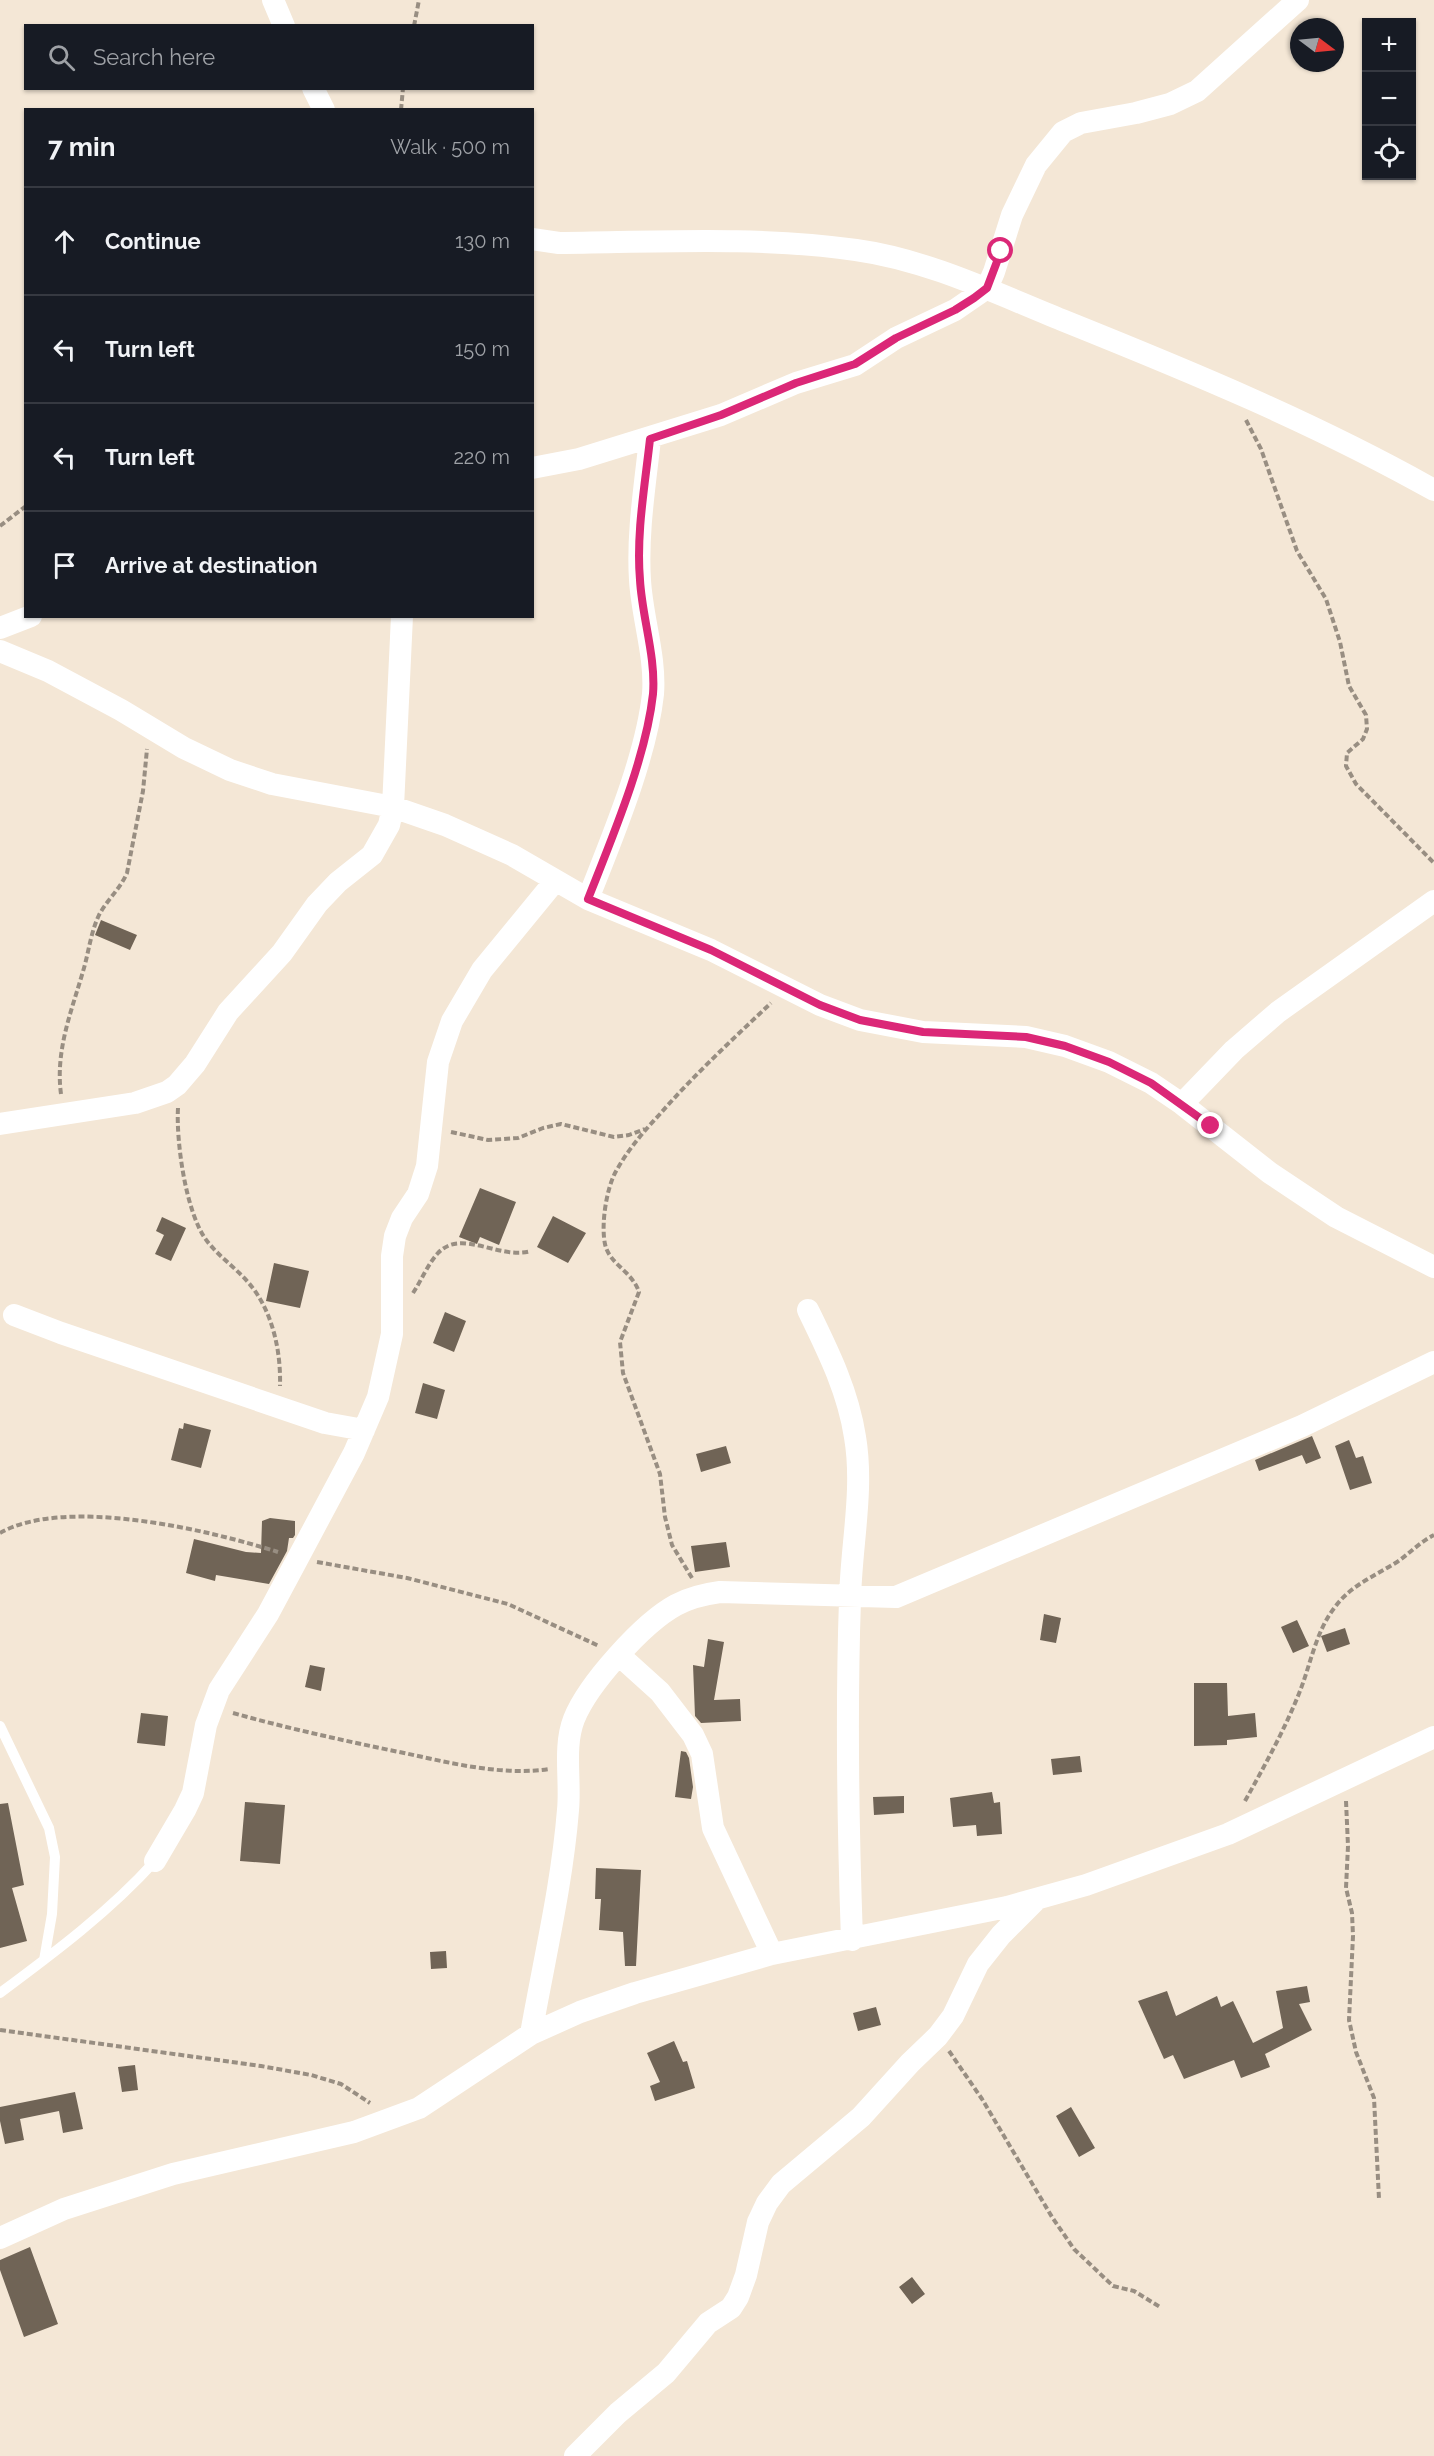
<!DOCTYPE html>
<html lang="en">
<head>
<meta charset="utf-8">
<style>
	:root { --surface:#171b24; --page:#20242c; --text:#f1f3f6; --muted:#9ea1a6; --line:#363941 }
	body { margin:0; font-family:Raleway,sans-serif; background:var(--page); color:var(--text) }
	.controls { position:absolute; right:18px; top:18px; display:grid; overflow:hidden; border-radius:0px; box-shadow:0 2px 4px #0004 }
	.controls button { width:54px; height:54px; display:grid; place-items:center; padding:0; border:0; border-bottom:2px solid var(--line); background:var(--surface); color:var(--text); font:30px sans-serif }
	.compass { position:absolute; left:1290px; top:18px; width:54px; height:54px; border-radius:50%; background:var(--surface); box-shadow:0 2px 4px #0004; rotate:106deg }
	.stop { position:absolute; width:18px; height:18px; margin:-14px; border:4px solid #db2777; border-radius:50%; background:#fff }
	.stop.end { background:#db2777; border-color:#fff; box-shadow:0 2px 6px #0008 }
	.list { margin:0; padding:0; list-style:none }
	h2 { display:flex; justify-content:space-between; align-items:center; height:78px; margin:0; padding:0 24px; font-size:26px }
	h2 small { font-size:20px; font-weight:400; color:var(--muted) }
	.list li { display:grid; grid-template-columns:39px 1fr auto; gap:18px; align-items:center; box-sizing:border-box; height:108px; padding:0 24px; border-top:2px solid var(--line) }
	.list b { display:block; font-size:22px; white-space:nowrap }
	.list em { font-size:20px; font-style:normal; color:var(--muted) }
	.icon { flex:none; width:33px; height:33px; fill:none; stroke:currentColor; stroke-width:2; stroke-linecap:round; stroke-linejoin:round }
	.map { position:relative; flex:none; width:1434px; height:2456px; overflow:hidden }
	.search { position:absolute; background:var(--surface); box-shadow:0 2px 4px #0004; left:24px; top:24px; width:510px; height:66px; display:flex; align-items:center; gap:15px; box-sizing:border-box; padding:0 21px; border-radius:0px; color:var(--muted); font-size:22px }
	.panel { position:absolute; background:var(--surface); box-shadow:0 2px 4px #0004; left:24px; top:108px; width:510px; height:510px; border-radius:0px }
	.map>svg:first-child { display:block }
	.building { fill:#706456 }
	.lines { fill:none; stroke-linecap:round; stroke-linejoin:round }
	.path { stroke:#988e82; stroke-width:4; stroke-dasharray:6 3; stroke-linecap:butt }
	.lane { stroke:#fff; stroke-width:10 }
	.street { stroke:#fff; stroke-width:22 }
	.route { stroke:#db2777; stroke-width:8 }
</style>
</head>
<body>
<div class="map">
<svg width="1434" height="2456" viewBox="0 0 1434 2456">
	<rect width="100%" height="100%" fill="#f4e7d6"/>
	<path class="building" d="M101,920L137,935L130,950L95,935Z
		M480,1188L516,1202L499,1245L480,1237L477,1244L459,1237Z
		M553,1216L586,1233L568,1263L537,1247Z
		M162,1217L186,1228L171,1261L155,1254L164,1235L156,1231Z
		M274,1263L309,1271L300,1308L266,1301Z
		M445,1312L466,1321L454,1352L433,1343Z
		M423,1383L445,1390L437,1419L415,1413Z
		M184,1423L211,1430L201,1468L171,1460L179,1428L183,1429Z
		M1312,1436L1321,1458L1306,1464L1302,1455L1259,1471L1255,1460Z
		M1349,1440L1356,1458L1363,1456L1372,1483L1350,1490L1335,1446Z
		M726,1446L731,1463L701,1472L696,1454Z
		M270,1518L295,1521V1535L293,1538H289L287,1551L269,1584L216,1575L215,1581L186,1573L194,1539L246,1552L261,1553L262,1521Z
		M726,1542L730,1567L695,1572L691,1546Z
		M1044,1614L1061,1618L1056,1643L1040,1640Z
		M1297,1620L1309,1646L1293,1653L1281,1627Z
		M1345,1628L1350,1644L1327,1652L1321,1636Z
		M708,1639L724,1642L714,1700L740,1699L741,1721L701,1723L695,1716L693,1665L704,1667Z
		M310,1665L325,1668L321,1691L305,1687Z
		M1194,1683H1227L1228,1716L1255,1713L1257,1737L1227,1740V1745L1194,1746Z
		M141,1713L168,1716L165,1746L137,1743Z
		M681,1751L686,1752L689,1758L693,1787L691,1799L675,1797Z
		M1080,1756L1082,1772L1053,1775L1051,1759Z
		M992,1792L994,1803L1000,1802L1002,1834L977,1836L976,1825L953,1827L950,1798Z
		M904,1796V1813L874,1815L873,1797Z
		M245,1802L285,1805L280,1864L240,1861Z
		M8,1803L24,1885L12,1888L27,1941L0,1948V1804Z
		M596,1868L641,1870L636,1966H625L623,1932L599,1930L601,1899H595Z
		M446,1951L447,1968L431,1969L430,1952Z
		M1307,1986L1310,2002L1299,2004L1312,2030L1265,2054L1270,2067L1241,2078L1234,2060L1184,2079L1173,2055L1164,2059L1138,2001L1167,1991L1176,2016L1217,1996L1221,2007L1233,2001L1253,2043L1283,2028L1276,1991Z
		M876,2007L881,2025L858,2031L853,2013Z
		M674,2041L683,2062L687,2061L695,2088L655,2101L650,2086L660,2082L647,2053Z
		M135,2065L138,2090L122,2092L118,2067Z
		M75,2092L83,2129L63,2133L59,2111L20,2119L24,2140L5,2144L0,2121V2107Z
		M1071,2107L1095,2148L1079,2157L1056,2116Z
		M30,2247L58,2324L24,2337L0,2270V2260Z
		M912,2277L925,2294L912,2304L899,2287Z"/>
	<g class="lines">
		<path class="path" d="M414,26L419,0
			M401,110L403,88
			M1246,420L1261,449L1297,551L1326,599L1340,642L1349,686L1366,715L1367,729L1363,739L1347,753L1346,766L1356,784L1434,863
			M0,526L26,506
			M61,1094C55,1050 72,1010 84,968C89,950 91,932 99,915C107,900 120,889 127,873L143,791L147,749
			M178,1108C176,1142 186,1214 207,1241C220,1258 239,1270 252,1287C273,1314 281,1352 280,1386
			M451,1132L488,1140L518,1138L543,1128L561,1124L614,1137L629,1135L645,1129
			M413,1293C421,1281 428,1264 438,1253C462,1228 498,1260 531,1251
			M0,1533C65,1496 209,1530 278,1552
			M317,1562L407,1578L508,1604L599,1646
			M692,1578L672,1545L665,1517L660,1474L623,1373L620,1342L639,1292C632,1271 609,1264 605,1244C601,1225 606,1191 615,1173C627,1151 643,1132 660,1114C694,1075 733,1039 771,1003
			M233,1713C290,1729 346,1741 404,1753C451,1763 501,1776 549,1769
			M1245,1801C1265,1765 1285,1729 1300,1691C1311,1663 1316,1631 1335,1607C1351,1585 1375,1576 1397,1562C1410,1553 1420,1542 1434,1535
			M1346,1801L1348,1846L1346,1888L1352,1913L1353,1936L1349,2020L1356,2052L1374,2098L1379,2199
			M0,2030L261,2066L311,2075L341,2084L370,2103
			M949,2051L982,2099L1052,2217L1074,2249L1113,2286L1134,2291L1160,2307"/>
		<path class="lane" d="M0,1726L49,1828L55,1857L52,1914L44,1960
			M0,1993C54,1953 110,1911 155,1861"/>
		<path class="street" d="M273,0L284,26
			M313,88L324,110
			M532,239L559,243C657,242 758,236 856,250C928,260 995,293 1062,320C1189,371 1315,423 1434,490
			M532,468L579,459L721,415L796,383L855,365L896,338L955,310L987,288L994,272L1012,215L1036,165L1063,132L1081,123L1136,113L1170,104L1197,91L1298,0
			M0,628L31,616
			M0,651L48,671L121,710L184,748L230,770L272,784L393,807L445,825L512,855L588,899L711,950L820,1005L860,1020L923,1032L1026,1037L1065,1046L1109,1062L1151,1083L1182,1104L1270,1173L1336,1217L1434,1267
			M588,899C612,838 646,758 653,694C656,657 642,617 640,580C637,534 645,485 650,439
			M1182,1104L1234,1050L1278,1012L1434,901
			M0,1124L135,1103L167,1092L177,1085L195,1064L228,1012L282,953L317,904L338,882L372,855L389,825L393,807L402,616
			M808,1310C828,1351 848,1391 855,1437C864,1490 851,1546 850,1600C846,1713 848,1826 852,1940
			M14,1315L61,1333L325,1423L364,1430
			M619,1655L660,1692L693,1735L702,1754L713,1828L772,1954
			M155,1861L185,1810L193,1793L206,1725L219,1690L268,1614L298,1558L354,1453L378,1397L392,1334V1256L395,1236L402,1218L418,1194L427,1166L438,1062L452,1021L482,970L555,881
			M531,2034C544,1960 562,1885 568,1810C571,1781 563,1747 574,1719C588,1684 643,1623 676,1605C689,1598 705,1594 720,1592L896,1597L1302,1426L1434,1362
			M0,2238L64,2209L173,2174L354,2132L419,2108L531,2034L580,2012L635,1993L772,1954L1007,1907L1086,1885L1228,1834L1434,1737
			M575,2456L618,2413L666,2373L708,2323L731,2308L738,2297L746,2275L758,2222L767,2203L781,2184L861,2117L910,2063L938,2036L953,2016L978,1964L1001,1935L1035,1901"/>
	</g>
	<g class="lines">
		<path class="route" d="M1001,251L987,288L974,298L955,310L896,338L855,364L796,383L721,415L650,439C645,485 636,534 640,580C642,617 656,657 653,694C646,758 612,838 588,899L711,950L820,1005L860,1020L923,1032L1026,1037L1065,1046L1109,1062L1151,1083L1211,1126"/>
	</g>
</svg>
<div class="controls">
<button>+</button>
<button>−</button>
<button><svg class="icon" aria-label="locate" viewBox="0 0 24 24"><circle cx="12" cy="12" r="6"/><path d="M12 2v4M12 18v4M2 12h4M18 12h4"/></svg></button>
</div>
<svg class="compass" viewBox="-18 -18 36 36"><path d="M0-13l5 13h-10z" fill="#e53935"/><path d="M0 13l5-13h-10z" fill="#9ea1a6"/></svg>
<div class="stop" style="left:1001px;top:251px"></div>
<div class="stop end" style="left:1211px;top:1126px"></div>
<div class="search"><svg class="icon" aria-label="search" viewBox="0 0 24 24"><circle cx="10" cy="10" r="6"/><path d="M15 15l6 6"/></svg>Search here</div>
<section class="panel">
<h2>7 min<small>Walk · 500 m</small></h2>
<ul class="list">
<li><svg class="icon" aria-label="ahead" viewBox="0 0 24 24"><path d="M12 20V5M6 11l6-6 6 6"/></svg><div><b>Continue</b></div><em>130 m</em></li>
<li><svg class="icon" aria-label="left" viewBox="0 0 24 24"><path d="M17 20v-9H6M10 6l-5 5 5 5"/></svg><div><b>Turn left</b></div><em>150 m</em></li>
<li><svg class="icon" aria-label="left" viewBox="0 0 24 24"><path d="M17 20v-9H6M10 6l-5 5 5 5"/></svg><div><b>Turn left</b></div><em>220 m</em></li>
<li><svg class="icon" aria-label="arrive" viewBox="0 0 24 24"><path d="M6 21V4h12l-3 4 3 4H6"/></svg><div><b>Arrive at destination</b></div></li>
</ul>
</section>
</div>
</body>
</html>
